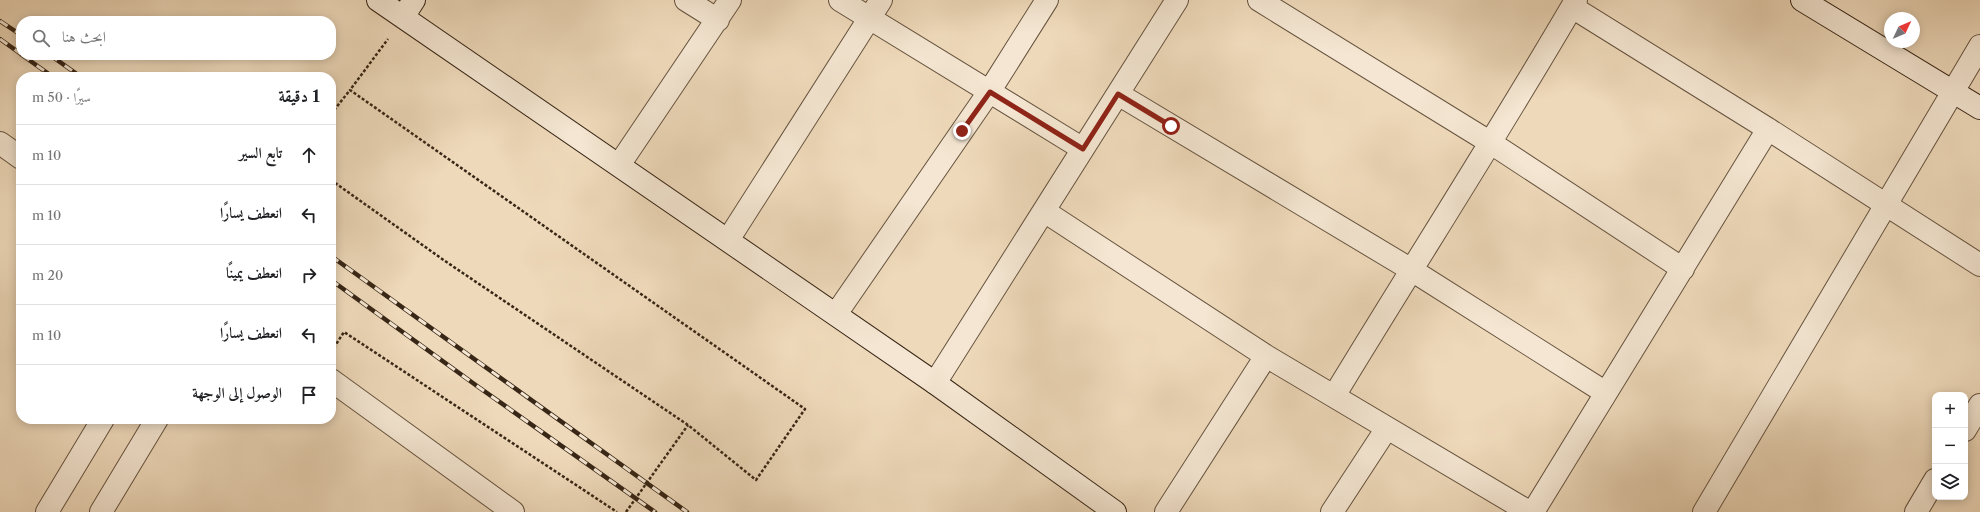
<!DOCTYPE html>
<html lang="ar">
<head>
<meta charset="utf-8">
<style>
	:root { --surface:#fff; --page:#f2f2f2; --text:#202124; --muted:#757577; --line:#e0e0e0 }
	body { margin:0; font-family:"Libre Caslon Text",Amiri,serif; background:var(--page); color:var(--text); direction:rtl }
	.controls { position:absolute; right:12px; bottom:12px; display:grid; overflow:hidden; border-radius:8px; box-shadow:0 2px 10px #0003 }
	.controls button { width:36px; height:36px; display:grid; place-items:center; padding:0; border:0; border-bottom:1px solid var(--line); background:var(--surface); color:var(--text); font:20px sans-serif }
	.compass { position:absolute; left:1884px; top:12px; width:36px; height:36px; border-radius:50%; background:var(--surface); box-shadow:0 2px 10px #0003; rotate:46deg }
	.stop { position:absolute; width:12px; height:12px; margin:-9px; border:3px solid #8f2418; border-radius:50%; background:#fff }
	.stop.end { background:#8f2418; border-color:#fff; box-shadow:0 1px 4px #0008 }
	.list { margin:0; padding:0; list-style:none }
	h2 { display:flex; justify-content:space-between; align-items:center; height:52px; margin:0; padding:0 16px; font-size:17px }
	h2 small { font-size:13px; font-weight:400; color:var(--muted) }
	.list li { display:grid; grid-template-columns:26px 1fr auto; gap:12px; align-items:center; box-sizing:border-box; height:60px; padding:0 16px; border-top:1px solid var(--line) }
	.list b { display:block; font-size:15px; white-space:nowrap }
	.list em { font-size:13px; font-style:normal; color:var(--muted) }
	.icon { flex:none; width:22px; height:22px; fill:none; stroke:currentColor; stroke-width:2; stroke-linecap:round; stroke-linejoin:round }
	.map { position:relative; flex:none; width:1980px; height:512px; overflow:hidden; direction:ltr }
	.search { position:absolute; background:var(--surface); box-shadow:0 2px 10px #0003; left:16px; top:16px; width:320px; height:44px; display:flex; align-items:center; gap:10px; box-sizing:border-box; padding:0 14px; border-radius:16px; color:var(--muted); font-size:15px }
	.panel { position:absolute; background:var(--surface); box-shadow:0 2px 10px #0003; left:16px; top:72px; width:320px; height:352px; border-radius:16px; direction:rtl }
	.map>svg:first-child { display:block }
	.lines { fill:none; stroke-linecap:round; stroke-linejoin:round }
	.street-casing { stroke:#66533f; stroke-width:24 }
	.secondary-casing { stroke:#382616; stroke-width:24 }
	.path { stroke:#382616; stroke-width:2.5; stroke-dasharray:3 2; stroke-linecap:butt }
	.street { stroke:#f4e6d2; stroke-width:22 }
	.secondary { stroke:#f4e6d2; stroke-width:22 }
	.rail-casing { stroke:#382616; stroke-width:4.5 }
	.rail { stroke:#f4e6d2; stroke-width:3; stroke-dasharray:9; stroke-linecap:butt }
	.path-bridge { stroke:#382616; stroke-width:2.5; stroke-dasharray:3 2; stroke-linecap:butt }
	.route { stroke:#8f2418; stroke-width:5 }
</style>
</head>
<body>
<div class="map">
<svg width="1980" height="512" viewBox="0 0 1980 512">
	<rect width="100%" height="100%" fill="#eed9ba"/>
	<filter id="stains"><feTurbulence type="fractalNoise" baseFrequency=".005" numOctaves="4"/><feColorMatrix values="0 0 0 0 .2 0 0 0 0 .09 0 0 0 0 .02 0 0 0 .5 -.17"/></filter>
	<radialGradient id="worn" r=".72"><stop offset=".6" stop-color="#630" stop-opacity="0"/><stop offset="1" stop-color="#630" stop-opacity=".3"/></radialGradient>
	<g class="lines">
		<g class="street-casing">
			<path id="street" d="M686,0L718,20
				M840,0L1083,149
				M1259,0L1491,143L1683,269
				M1572,7L1768,129L1980,265
				M1118,94L1410,269L1606,393
				M0,143L21,158
				M619,165L730,0
				M1044,211L1266,356L1529,512
				M728,240L881,0
				M836,314L989,92L1047,0
				M331,380L513,512
				M935,383L1177,0
				M1334,396C1414,264 1498,134 1576,0
				M1965,430L1980,405
				M47,512L103,419
				M101,512L157,419
				M1166,512L1266,356
				M1332,512L1387,428
				M1533,512L1768,129
				M1704,512L1980,46
				M1916,512L1935,480"/>
		</g>
		<g class="secondary-casing">
			<path id="secondary" d="M378,0L935,383L1115,512
				M1802,0L1980,108
				M403,17L414,0"/>
		</g>
		<path class="path" d="M331,114L350,90
			M331,180L445,261L688,425L756,480L805,409L350,90L388,39
			M331,352L344,332L617,512"/>
		<use href="#street" class="street"/>
		<use href="#secondary" class="secondary"/>
		<g class="rail-casing">
			<path id="rail" d="M0,21L21,35
				M0,39L21,54
				M22,55L53,77
				M50,55L81,77
				M331,256L687,512
				M331,280L477,386L655,512"/>
		</g>
		<use href="#rail" class="rail"/>
		<path class="path-bridge" d="M626,512L688,425"/>
	</g>
	<g class="lines">
		<path class="route" d="M962,131L990,92L1083,149L1118,94L1171,126"/>
	</g>
	<rect width="100%" height="100%" filter="url(#stains)"/>
	<rect width="100%" height="100%" fill="url(#worn)"/>
</svg>
<div class="controls">
<button>+</button>
<button>−</button>
<button><svg class="icon" aria-label="layers" viewBox="0 0 24 24"><path d="M12 4l9 5-9 5-9-5zM3 14l9 5 9-5"/></svg></button>
</div>
<svg class="compass" viewBox="-18 -18 36 36"><path d="M0-13l5 13h-10z" fill="#e53935"/><path d="M0 13l5-13h-10z" fill="#757577"/></svg>
<div class="stop" style="left:1171px;top:126px"></div>
<div class="stop end" style="left:962px;top:131px"></div>
<div class="search"><svg class="icon" aria-label="search" viewBox="0 0 24 24"><circle cx="10" cy="10" r="6"/><path d="M15 15l6 6"/></svg>ابحث هنا</div>
<section class="panel">
<h2>1 دقيقة<small>سيرًا · 50 m</small></h2>
<ul class="list">
<li><svg class="icon" aria-label="ahead" viewBox="0 0 24 24"><path d="M12 20V5M6 11l6-6 6 6"/></svg><div><b>تابع السير</b></div><em>10 m</em></li>
<li><svg class="icon" aria-label="left" viewBox="0 0 24 24"><path d="M17 20v-9H6M10 6l-5 5 5 5"/></svg><div><b>انعطف يسارًا</b></div><em>10 m</em></li>
<li><svg class="icon" aria-label="right" viewBox="0 0 24 24"><path d="M7 20v-9h11M14 6l5 5-5 5"/></svg><div><b>انعطف يمينًا</b></div><em>20 m</em></li>
<li><svg class="icon" aria-label="left" viewBox="0 0 24 24"><path d="M17 20v-9H6M10 6l-5 5 5 5"/></svg><div><b>انعطف يسارًا</b></div><em>10 m</em></li>
<li><svg class="icon" aria-label="arrive" viewBox="0 0 24 24"><path d="M6 21V4h12l-3 4 3 4H6"/></svg><div><b>الوصول إلى الوجهة</b></div></li>
</ul>
</section>
</div>
</body>
</html>
